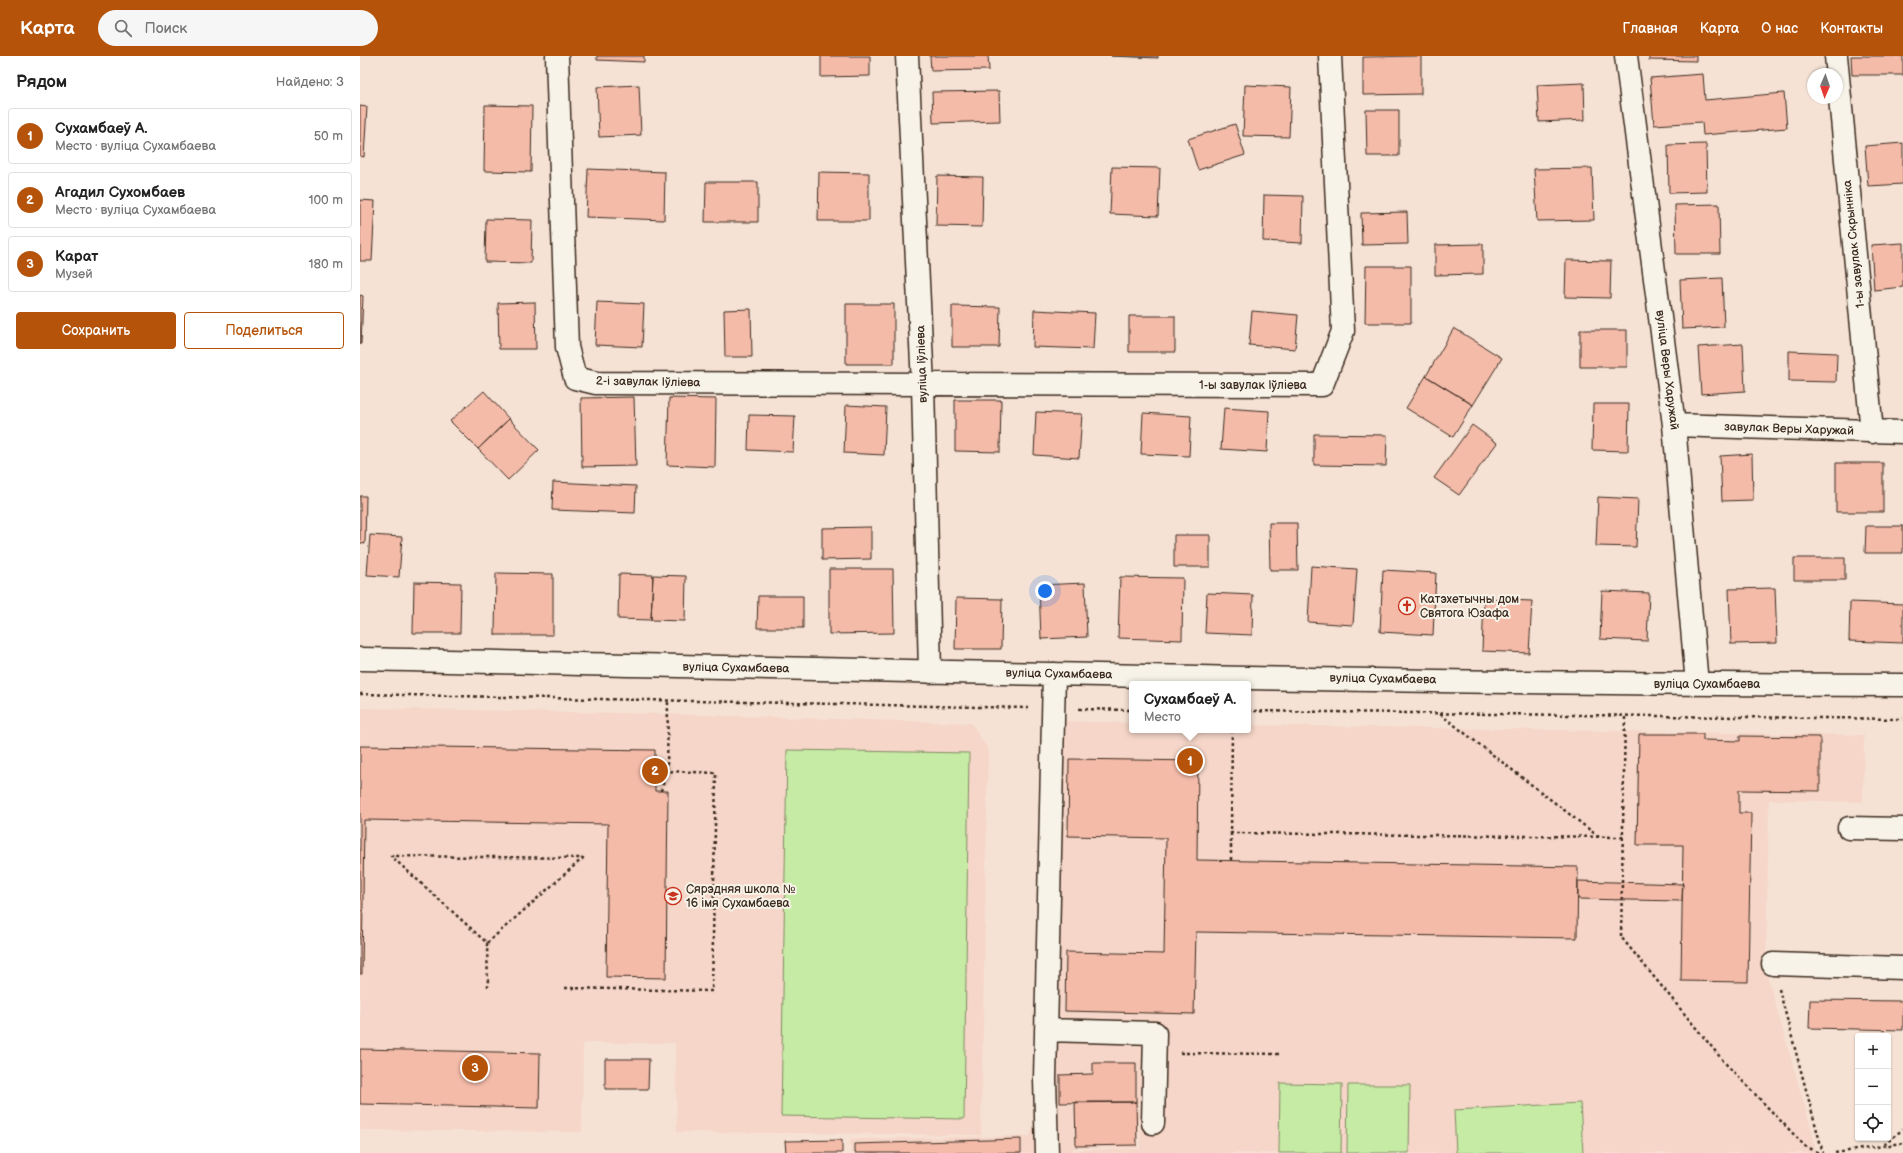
<!DOCTYPE html>
<html lang="ru">
<head>
<meta charset="utf-8">
<style>
	:root { --surface:#fff; --page:#f6f6f6; --text:#222; --muted:#767676; --line:#e0e0e0; --accent:#b45309 }
	body { margin:0; font-family:"Balsamiq Sans",sans-serif; background:var(--page); color:var(--text) }
	.controls { position:absolute; right:12px; bottom:12px; display:grid; overflow:hidden; border-radius:4px; box-shadow:0 1px 3px #0004 }
	.controls button { width:36px; height:36px; display:grid; place-items:center; padding:0; border:0; border-bottom:1px solid var(--line); background:var(--surface); color:var(--text); font:20px sans-serif }
	.compass { position:absolute; left:1447px; top:12px; width:36px; height:36px; border-radius:50%; background:var(--surface); box-shadow:0 1px 3px #0004; rotate:182deg }
	.you { position:absolute; left:685px; top:535px; width:14px; height:14px; margin:-10px; border:3px solid #fff; border-radius:50%; background:#1a73e8; box-shadow:0 0 0 6px #1a73e833 }
	.badge { display:grid; place-items:center; width:26px; height:26px; border-radius:50%; background:var(--accent); color:#fff; font-size:13px; font-weight:700 }
	.pin { position:absolute; translate:-50% -50%; border:2px solid #fff; box-shadow:0 1px 4px #0006 }
	.popup { position:absolute; left:769px; top:625px; width:122px; height:52px; box-sizing:border-box; display:grid; place-content:center; border-radius:4px; background:var(--surface); filter:drop-shadow(0 1px 3px #0005); font-size:13px; white-space:nowrap; color:var(--muted) }
	.popup b { font-size:15px; color:var(--text) }
	.popup::after { content:''; position:absolute; left:50%; top:100%; margin-left:-8px; border:8px solid transparent; border-top-color:var(--surface) }
	.list { margin:0; padding:0; list-style:none }
	h2 { display:flex; justify-content:space-between; align-items:center; height:52px; margin:0; padding:0 16px; font-size:17px }
	h2 small { font-size:13px; font-weight:400; color:var(--muted) }
	.list li { display:grid; grid-template-columns:26px 1fr auto; gap:12px; align-items:center; box-sizing:border-box; height:56px; margin:0 8px 8px; padding:0 8px; border:1px solid var(--line); border-radius:4px }
	.list b { display:block; font-size:15px; white-space:nowrap }
	.list p { margin:0; font-size:13px; white-space:nowrap; color:var(--muted) }
	.list em { font-size:13px; font-style:normal; color:var(--muted) }
	.actions { display:flex; gap:8px; padding:12px 16px }
	.actions a { flex:1; padding:9px 0; border:1px solid var(--accent); border-radius:4px; text-align:center; font-size:14px; color:var(--accent) }
	.actions .main { background:var(--accent); color:#fff }
	.icon { flex:none; width:22px; height:22px; fill:none; stroke:currentColor; stroke-width:2; stroke-linecap:round; stroke-linejoin:round }
	.map { position:relative; flex:none; width:1543px; height:1097px; overflow:hidden }
	header { display:flex; align-items:center; gap:24px; box-sizing:border-box; height:56px; padding:0 20px; background:var(--accent); color:#fff }
	header strong { font-size:19px }
	nav { display:flex; gap:22px; margin-inline-start:auto; font-size:14px }
	.search { width:280px; height:36px; background:var(--page); display:flex; align-items:center; gap:10px; box-sizing:border-box; padding:0 14px; border-radius:22px; color:var(--muted); font-size:15px }
	main { display:flex }
	aside { flex:1; background:var(--surface) }
	.map>svg:first-child { display:block }
	.built { fill:#f5d6c8 }
	.green { fill:#c6eba5; stroke:#808a62 }
	.building { fill:#f4bba9; stroke:#3b2a1e }
	.lines { fill:none; stroke-linecap:round; stroke-linejoin:round }
	.minor-casing { stroke:#3b2a1e; stroke-width:25 }
	.path { stroke:#3b2a1e; stroke-width:2.5; stroke-dasharray:3 3; stroke-linecap:butt }
	.minor { stroke:#f7f3e8; stroke-width:22 }
	.labels { text-anchor:middle; dominant-baseline:central; stroke-width:4; stroke-linejoin:round; paint-order:stroke }
	.street-label { font-size:12px; fill:#3b2a1e; stroke:#f7f3e8 }
	.poi-label { font-size:12px; fill:#3b2a1e; stroke:#f7f3e8; text-anchor:start }
</style>
</head>
<body>
<header>
<strong>Карта</strong>
<div class="search"><svg class="icon" aria-label="search" viewBox="0 0 24 24"><circle cx="10" cy="10" r="6"/><path d="M15 15l6 6"/></svg>Поиск</div>
<nav><a>Главная</a><a>Карта</a><a>О нас</a><a>Контакты</a></nav>
</header>
<main>
<aside>
<h2>Рядом<small>Найдено: 3</small></h2>
<ul class="list">
<li><span class="badge">1</span><div><b>Сухамбаеў А.</b><p>Место · вуліца Сухамбаева</p></div><em>50 m</em></li>
<li><span class="badge">2</span><div><b>Агадил Сухомбаев</b><p>Место · вуліца Сухамбаева</p></div><em>100 m</em></li>
<li><span class="badge">3</span><div><b>Карат</b><p>Музей</p></div><em>180 m</em></li>
</ul>
<div class="actions"><a class="main">Сохранить</a><a>Поделиться</a></div>
</aside>
<div class="map">
<svg width="1543" height="1097" viewBox="0 0 1543 1097">
	<rect width="100%" height="100%" fill="#f6e2d5"/>
	<filter id="ink" filterUnits="userSpaceOnUse"><feTurbulence type="fractalNoise" baseFrequency=".025" numOctaves="2"/><feDisplacementMap in="SourceGraphic" scale="8" xChannelSelector="R" yChannelSelector="G"/><feConvolveMatrix kernelMatrix="1 2 1 2 8 2 1 2 1" color-interpolation-filters="sRGB"/></filter>
	<g filter="url(#ink)">
		<path class="built" d="M0,652L308,658L611,667L628,693L621,1079L317,1076L315,987H223L222,1076L0,1074Z
			M700,665L772,667V674H888V669L1504,679L1503,746L1409,744L1406,916L1452,1075L1456,1097H713L715,1094L780,1093L781,1047L696,1048Z
			M779,1048L778,1092H714L711,1097H491L490,1083L670,1080L679,1049Z"/>
		<path class="green" d="M427,694L609,697L604,1063L421,1060Z
			M920,1027L982,1028L981,1097H919Z
			M988,1029H1050L1049,1097H987Z
			M1220,1047L1223,1097H1096L1094,1054Z"/>
		<path class="building" d="M237,0H284V6L237,4Z
			M461,0H510V20L461,21Z
			M570,0H628L629,14L571,15Z
			M751,0H798V2Z
			M1061,0V38L1003,39V1Z
			M1289,0H1336V5L1289,4Z
			M1491,0H1543V19H1492Z
			M1343,18L1345,44L1424,37L1427,72L1343,79L1342,66L1294,69L1290,22Z
			M1224,27L1225,64L1179,66L1177,29Z
			M279,29L281,79L239,81L237,31Z
			M885,29L931,31L929,81L883,80Z
			M639,35L640,65L573,67L572,36Z
			M125,49L172,50L171,116L124,115Z
			M0,50L7,51L4,101L0,100Z
			M1006,54H1039V100H1007Z
			M875,68L885,99L838,114L828,83Z
			M1543,87V128L1508,130L1505,90Z
			M1346,88L1347,136L1309,137L1308,89Z
			M752,111L800,112L798,160L750,158Z
			M1232,112L1234,164L1177,165L1174,113Z
			M228,113L305,116L304,164L226,161Z
			M459,116L509,117V165H458Z
			M577,120L623,121L622,171L576,170Z
			M346,126H398V166H345Z
			M904,139L943,140L942,187L903,185Z
			M0,144L15,145L12,205H0Z
			M1359,148L1360,198H1316L1315,149Z
			M1047,156L1048,188L1002,189L1001,157Z
			M126,163L172,164L171,207L125,206Z
			M1543,187V231L1514,234L1511,189Z
			M1123,188V218L1075,219V189Z
			M1206,204L1251,205L1250,242L1205,241Z
			M1006,210H1051V267H1005Z
			M1362,222L1364,271L1322,273L1320,224Z
			M0,239L3,240L1,288H0Z
			M175,246L176,293H139L138,247Z
			M237,246L284,248L282,291L235,289Z
			M486,248H534V308H486Z
			M592,250L640,251L639,291H592Z
			M391,253L392,301H365L364,254Z
			M674,254L735,257L733,293L673,291Z
			M892,255L938,259L935,293L889,289Z
			M769,260H815V296H769Z
			M1094,272L1142,302L1113,349L1066,320Z
			M1220,274H1267V311H1220Z
			M1383,288L1385,335L1341,338L1338,291Z
			M1429,295L1477,297L1476,326L1429,325Z
			M1066,320L1113,349L1093,381L1046,352Z
			M124,335L149,363L118,393L90,365Z
			M274,341L276,410L222,411L221,342Z
			M309,342L356,343L355,411L307,409Z
			M595,344H641L640,396L595,395Z
			M1233,348H1269L1268,395L1232,394Z
			M486,349L526,351L524,399L484,397Z
			M864,352L909,355L907,396L861,393Z
			M676,356L722,358L719,402L674,399Z
			M783,357L831,360L829,400L781,398Z
			M389,359L435,360L433,396L388,394Z
			M149,363L179,394L148,424L118,393Z
			M1112,369L1137,387L1099,439L1074,422Z
			M954,378L1027,379L1026,410L954,409Z
			M1392,398L1393,444L1362,445L1360,400Z
			M1476,407H1523V456H1476Z
			M193,426L276,430L275,457L192,454Z
			M0,440H6L5,488L0,487Z
			M1238,441L1278,443L1276,491L1236,490Z
			M909,467H937L938,514H910Z
			M1506,470H1543V497H1505Z
			M511,471V503L462,504V472Z
			M10,479L42,481L39,521L7,519Z
			M814,479H850V511H814Z
			M1434,502H1485V524H1434Z
			M951,510L997,513L993,569L948,566Z
			M469,513H533L534,577L469,578Z
			M1023,514L1076,517L1073,579L1020,576Z
			M136,517L193,518V579H135Z
			M259,518L293,519L291,564L258,563Z
			M293,519L326,520L325,565L291,564Z
			M760,521L823,522L822,584L758,582Z
			M54,526L101,527L100,577H53Z
			M725,527L727,581L681,583L679,529Z
			M1415,532L1417,587L1371,588L1369,533Z
			M1242,535L1289,537L1287,585L1240,583Z
			M847,537L893,539L892,579L845,577Z
			M398,540H443V572H397Z
			M596,542L642,543L641,593H595Z
			M1124,543L1172,545L1169,597L1122,595Z
			M1490,546L1543,548V587L1489,585Z
			M1279,678H1343V684L1380,685V680L1460,681V735L1379,734V757H1391L1388,926L1321,925L1323,789H1277Z
			M0,690L295,694V735H308L306,922L246,921L248,768L4,764L2,918H0Z
			M709,703L838,705L837,804L1218,811L1217,882L836,876L834,958L705,955L706,896L804,898L806,782L708,780Z
			M1218,825L1323,828L1322,845L1218,843Z
			M1450,944L1543,945V974L1449,972Z
			M0,993L180,997L179,1052L0,1048Z
			M245,1003H289L288,1033H245Z
			M733,1007H776V1046L700,1047V1019L733,1018Z
			M715,1046H776L777,1089L716,1090Z
			M661,1083V1097H495V1088Z
			M482,1084V1097H426L425,1085Z"/>
		<g class="lines">
			<g class="minor-casing">
				<path id="minor" d="M197,0L207,291L215,322L236,327L962,329L983,275L970,0
					M547,0L563,329L570,616
					M1266,0L1314,369L1337,628
					M1476,0L1512,376
					M1314,369L1543,376
					M0,603C514,614 1029,628 1543,629
					M1489,772L1543,773
					M1413,908L1543,912
					M686,974L795,977L793,1067
					M687,1097L685,1023L694,618"/>
			</g>
			<path class="path" d="M0,638L668,652
				M719,653L772,654
				M888,655L1543,663
				M1080,658L1239,781
				M1265,661L1261,881L1365,1007L1445,1090L1460,1097
				M872,674L871,777L1263,781
				M301,735L307,715
				M871,804V777
				M127,887L223,802L31,800L127,887L128,931
				M205,932L352,935L356,717L307,715L308,645
				M1419,933L1463,1097
				M820,997L921,998
				M1524,1089L1543,1073
				M1475,1097L1543,1087"/>
			<use href="#minor" class="minor"/>
		</g>
	</g>
	<defs>
		<g id="church-ring" transform="scale(0.9)"><circle r="9.5" fill="#f7f3e8" stroke="#c8321e" stroke-width="1.5"/><path d="M-1.2-6h2.4v3.5h3.3v2.4h-3.3V6h-2.4V-.1h-3.3v-2.4h3.3Z" fill="#c8321e"/></g>
		<g id="school-ring" transform="scale(0.9)"><circle r="9.5" fill="#f7f3e8" stroke="#c8321e" stroke-width="1.5"/><path d="M0-5L7-2L0 1L-7-2ZM-4 1L0 2.5L4 1V4Q0 6-4 4Z" fill="#c8321e"/></g>
	</defs>
	<g fill-rule="evenodd">
		<use href="#church-ring" x="1047" y="550"/>
		<use href="#school-ring" x="313" y="840"/>
	</g>
	<g class="labels">
		<g class="street-label">
			<text transform="translate(1494 188) rotate(-96)">1-ы завулак Скрынніка</text>
			<text transform="translate(562 308) rotate(-92)">вуліца Іўліева</text>
			<text transform="translate(1307 314) rotate(83)">вуліца Веры Харужай</text>
			<text transform="translate(288 326) rotate(1)">2-і завулак Іўліева</text>
			<text x="893" y="329">1-ы завулак Іўліева</text>
			<text transform="translate(1429 373) rotate(2)">завулак Веры Харужай</text>
			<text transform="translate(376 612) rotate(1)">вуліца Сухамбаева</text>
			<text transform="translate(699 618) rotate(1)">вуліца Сухамбаева</text>
			<text transform="translate(1023 623) rotate(1)">вуліца Сухамбаева</text>
			<text x="1347" y="628">вуліца Сухамбаева</text>
		</g>
		<g class="poi-label">
			<text x="1060" y="543">Катэхетычны дом<tspan x="1060" dy="14">Святога Юзафа</tspan></text>
			<text x="326" y="833">Сярэдняя школа №<tspan x="326" dy="14">16 імя Сухамбаева</tspan></text>
		</g>
	</g>
</svg>
<div class="controls">
<button>+</button>
<button>−</button>
<button><svg class="icon" aria-label="locate" viewBox="0 0 24 24"><circle cx="12" cy="12" r="6"/><path d="M12 2v4M12 18v4M2 12h4M18 12h4"/></svg></button>
</div>
<svg class="compass" viewBox="-18 -18 36 36"><path d="M0-13l5 13h-10z" fill="#e53935"/><path d="M0 13l5-13h-10z" fill="#767676"/></svg>
<div class="you"></div>
<div class="pin badge" style="left:830px;top:705px">1</div>
<div class="popup"><b>Сухамбаеў А.</b>Место</div>
<div class="pin badge" style="left:295px;top:715px">2</div>
<div class="pin badge" style="left:115px;top:1012px">3</div>
</div>
</main>
</body>
</html>
